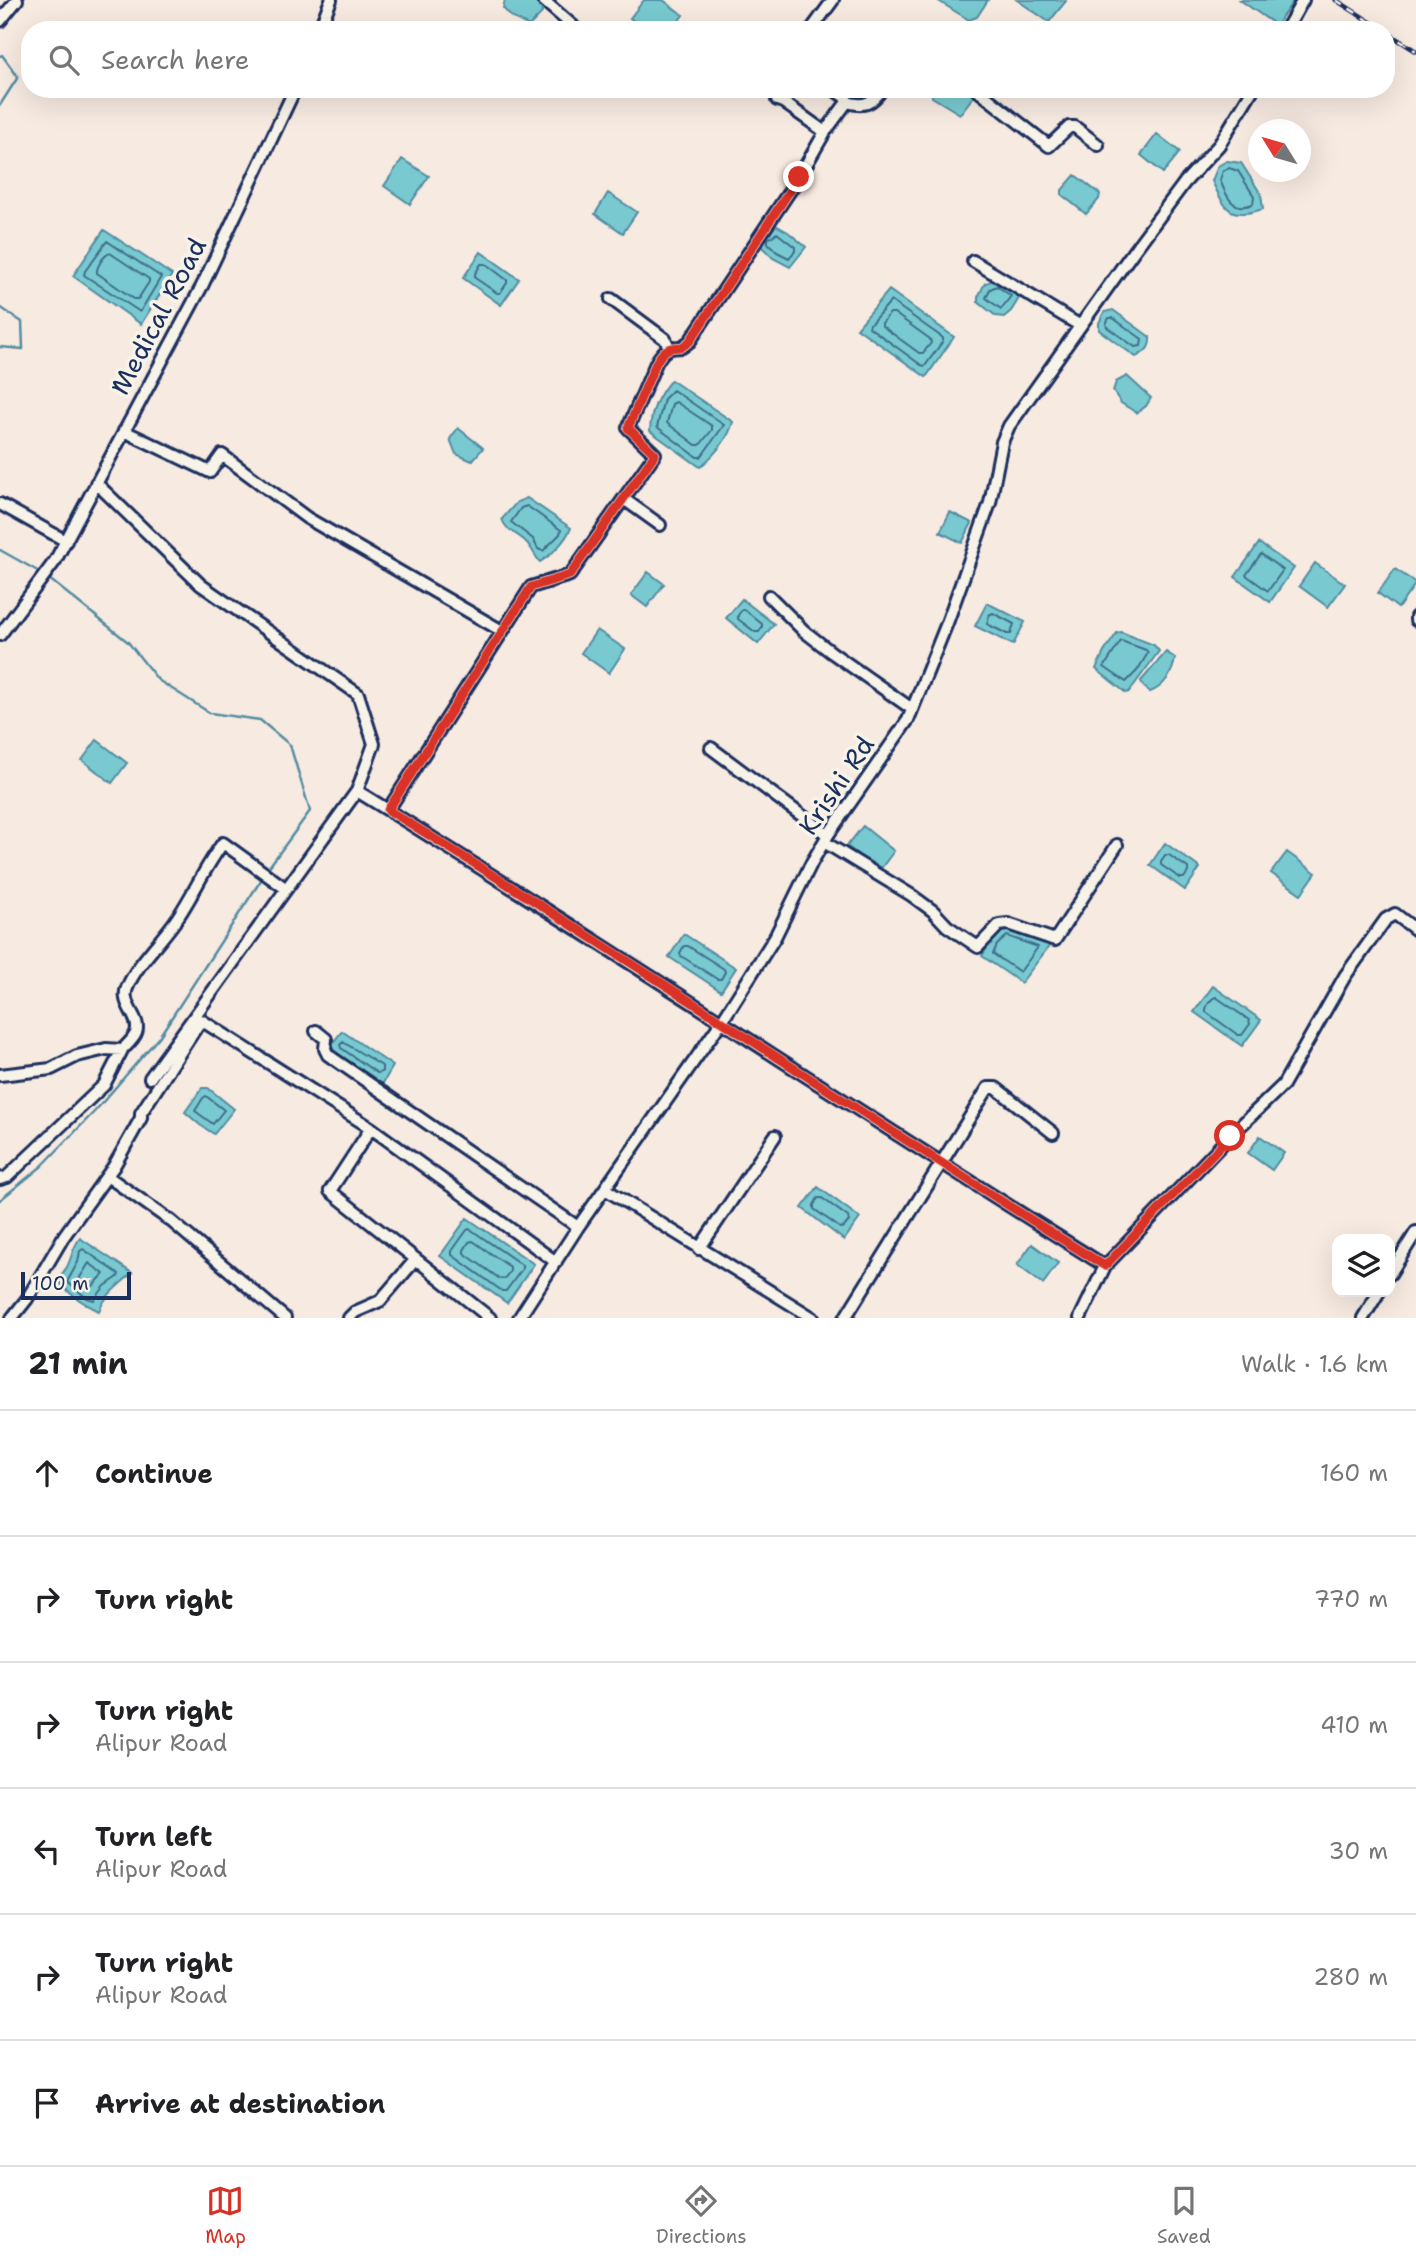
<!DOCTYPE html>
<html lang="en">
<head>
<meta charset="utf-8">
<style>
	:root { --surface:#fff; --page:#f6f6f6; --text:#202124; --muted:#757577; --line:#e0e0e0; --accent:#d93025 }
	body { margin:0; font-family:"Shantell Sans",sans-serif; background:var(--page); color:var(--text) }
	.controls { position:absolute; right:21px; bottom:21px; display:grid; overflow:hidden; border-radius:14px; box-shadow:0 7px 28px #0002 }
	.controls button { width:63px; height:63px; display:grid; place-items:center; padding:0; border:0; border-bottom:2px solid var(--line); background:var(--surface); color:var(--text); font:35px sans-serif }
	.compass { position:absolute; left:1248px; top:119px; width:63px; height:63px; border-radius:50%; background:var(--surface); box-shadow:0 7px 28px #0002; rotate:307deg }
	.scale { position:absolute; left:21px; bottom:18px; width:110px; box-sizing:border-box; padding-left:7px; border:4px solid #1b2f5e; border-top:0; font-size:19px; line-height:24px; white-space:nowrap; color:#1b2f5e; -webkit-text-stroke:5px #f7f3e8; paint-order:stroke }
	.stop { position:absolute; width:21px; height:21px; margin:-16px; border:5px solid #d93025; border-radius:50%; background:#fff }
	.stop.end { background:#d93025; border-color:#fff; box-shadow:0 2px 7px #0008 }
	.list { margin:0; padding:0; list-style:none }
	h2 { display:flex; justify-content:space-between; align-items:center; height:91px; margin:0; padding:0 28px; font-size:30px }
	h2 small { font-size:23px; font-weight:400; color:var(--muted) }
	.list li { display:grid; grid-template-columns:46px 1fr auto; gap:21px; align-items:center; box-sizing:border-box; height:126px; padding:0 28px; border-top:2px solid var(--line) }
	.list b { display:block; font-size:26px; white-space:nowrap }
	.list p { margin:0; font-size:23px; white-space:nowrap; color:var(--muted) }
	.list em { font-size:23px; font-style:normal; color:var(--muted) }
	.icon { flex:none; width:38px; height:38px; fill:none; stroke:currentColor; stroke-width:2; stroke-linecap:round; stroke-linejoin:round }
	.map { position:relative; flex:none; width:1416px; height:1318px; overflow:hidden }
	.search { position:absolute; background:var(--surface); box-shadow:0 7px 28px #0002; left:21px; right:21px; top:21px; height:77px; display:flex; align-items:center; gap:18px; box-sizing:border-box; padding:0 24px; border-radius:28px; color:var(--muted); font-size:26px }
	.sheet { height:847px; background:var(--surface) }
	nav { display:flex; justify-content:space-around; align-items:center; box-sizing:border-box; height:98px; border-top:2px solid var(--line); background:var(--surface); font-size:19px; color:var(--muted) }
	nav a { display:grid; justify-items:center; gap:4px }
	nav .on { color:var(--accent) }
	.map>svg:first-child { display:block }
	.water { fill:#78cad0; stroke:#538ca2; stroke-width:2 }
	.lines { fill:none; stroke-linecap:round; stroke-linejoin:round }
	.shore { stroke:#406d8c; stroke-width:2 }
	.stream { stroke:#538ca2; stroke-width:2.5 }
	.minor-casing { stroke:#1b2f5e; stroke-width:16 }
	.minor { stroke:#f7f3e8; stroke-width:10 }
	.rail-casing { stroke:#1b2f5e; stroke-width:5 }
	.rail { stroke:#f7f3e8; stroke-width:2.5; stroke-dasharray:8; stroke-linecap:butt }
	.route { stroke:#d93025; stroke-width:9 }
	.labels { text-anchor:middle; dominant-baseline:central; stroke-width:7; stroke-linejoin:round; paint-order:stroke }
	.street-label { font-size:26px; fill:#1b2f5e; stroke:#f7f3e8 }
</style>
</head>
<body>
<div class="map">
<svg width="1416" height="1318" viewBox="0 0 1416 1318">
	<rect width="100%" height="100%" fill="#f7eae1"/>
	<filter id="ink" filterUnits="userSpaceOnUse"><feTurbulence type="fractalNoise" baseFrequency=".0143" numOctaves="2"/><feDisplacementMap in="SourceGraphic" scale="14" xChannelSelector="R" yChannelSelector="G"/><feConvolveMatrix kernelMatrix="1 2 1 2 8 2 1 2 1" color-interpolation-filters="sRGB"/></filter>
	<g filter="url(#ink)">
		<path class="water" d="M505,0H536L541,5L542,13L529,26L511,17L503,8Z
			M644,0H663L683,15L672,30H646L630,18Z
			M937,0H988L977,17L969,20Z
			M1017,0H1064L1066,1L1049,22Z
			M1240,0H1294L1276,25Z
			M932,89H968L973,97L960,114L932,97Z
			M1157,134L1180,152L1163,173L1141,155Z
			M402,159L429,176L410,204L384,186Z
			M1227,161L1241,163L1261,194L1263,209C1229,220 1226,210 1212,181L1218,166Z
			M1075,175L1100,194L1099,199L1086,214L1062,195V190Z
			M608,193L637,212L623,233L595,214Z
			M774,224L788,232L806,247L790,267L773,258L757,242Z
			M104,230L172,275L141,324L73,276Z
			M481,252L519,279L501,305L463,278Z
			M999,279L1021,295L1011,311L1004,317L996,316L978,302V297L985,283Z
			M889,290L954,337L926,377L857,328Z
			M1113,310L1150,337C1151,348 1145,352 1136,357L1099,330V323L1104,312Z
			M1127,376L1151,398L1146,406L1137,413L1121,403L1113,391L1116,382Z
			M671,380L733,422C728,440 713,456 700,467L650,431C651,410 658,395 671,380Z
			M458,428L483,448L472,461L456,454L450,439Z
			M527,498L571,528C565,541 553,554 540,562C534,555 532,548 527,543C518,533 506,532 502,519L517,502Z
			M950,512L972,523L962,543L940,532Z
			M1259,543L1294,568L1270,602L1235,577Z
			M1315,563L1345,584L1328,607L1299,586Z
			M1395,569L1416,583L1398,608L1378,593Z
			M648,572L664,584L647,607L631,595Z
			M742,599L774,624L758,644L726,618Z
			M987,603L1025,622L1013,645L975,626Z
			M597,630L625,649L609,673L581,653Z
			M1121,632L1154,645L1159,651L1129,692L1126,693L1096,669L1104,652L1117,633Z
			M1166,652L1175,658C1173,673 1164,687 1150,692L1143,686L1141,681Z
			M97,740L127,763L112,783L82,760Z
			M863,826L894,851L879,871L847,846Z
			M1165,843L1200,868L1185,890L1150,865Z
			M1287,852L1316,873L1301,894L1271,873Z
			M1005,927L1047,941L1050,945L1021,983L982,956L991,941Z
			M684,934L736,968L721,991L669,957Z
			M1213,986L1261,1020L1242,1046L1194,1012Z
			M342,1031L393,1066L383,1083H380L330,1050L332,1044Z
			M202,1088H208L234,1109L214,1134L200,1125L185,1112Z
			M1260,1136L1284,1153L1272,1170L1248,1153Z
			M818,1187L860,1218L844,1240L802,1208Z
			M467,1218L534,1264L507,1303L440,1256Z
			M80,1238L132,1273C119,1286 106,1293 99,1311C82,1303 68,1294 56,1279C73,1267 69,1252 80,1238Z
			M1032,1244L1058,1263L1043,1284L1017,1265Z"/>
		<g class="lines">
			<path class="shore" d="M1229,168L1238,171L1254,196L1253,204C1232,212 1227,197 1220,180L1223,171Z
				M777,233L795,247V251L789,258L777,252L768,243V239Z
				M107,241L161,277L140,312L84,275L85,271Z
				M110,253L149,279V282L138,299H134L97,273C96,267 104,255 110,253Z
				M481,264H486L507,280V283L500,293H497L475,278V274Z
				M997,286L1011,296L1001,309L986,298L990,289Z
				M891,301L943,338V341L925,366L921,365L869,327L870,324Z
				M890,313H894L930,339L931,343L923,353H919L882,326V323Z
				M1109,318H1113L1142,339L1141,346L1135,347L1107,327L1106,324Z
				M673,390L724,425L701,457H697L657,427L664,399Z
				M676,402L712,426V430L700,445H696L667,423L672,404Z
				M527,506L561,530L560,534L543,551L538,549L533,539L511,522L521,508Z
				M1261,554L1283,570L1268,591L1246,575Z
				M742,610H745L762,624V627L759,632H755L738,619V615Z
				M993,613L1014,624L1011,634H1007L987,624L989,615Z
				M1121,641L1146,650L1148,653L1137,671L1126,682L1104,667Z
				M1165,855H1169L1188,868V872L1184,878H1180L1161,865V861Z
				M1007,936L1038,947L1020,972L993,954L997,945Z
				M684,946H688L724,969L725,972L721,979H717L681,956L680,953Z
				M1216,997L1249,1020L1250,1024L1242,1035H1238L1206,1012C1205,1007 1211,998 1216,997Z
				M343,1042L382,1066V1072L377,1073L341,1048L340,1045Z
				M206,1096L224,1110L213,1124L195,1111L203,1098Z
				M818,1198H822L848,1217L849,1221L844,1227L840,1228L814,1209V1205Z
				M470,1229L522,1265V1269L506,1291H502L452,1255V1251L467,1230Z
				M473,1241L510,1267V1271L504,1279H500L464,1253V1250L469,1242Z
				M83,1249L119,1274L118,1277L105,1286L94,1300L87,1298L67,1282L78,1262L80,1251Z
				M89,1263L104,1274L91,1288L79,1279Z"/>
			<path class="stream" d="M0,56L2,55L18,77L0,105
				M0,307L22,322L23,349L0,347
				M0,550L43,574
				M48,578L128,642L158,680L210,713L260,720L290,745L310,811L266,871
				M0,1200L42,1166L96,1110L159,1037L263,877"/>
			<g class="minor-casing">
				<path id="minor" d="M543,0L573,26
					M0,21L17,0
					M319,30L331,0
					M811,30L833,0
					M1286,30L1303,0
					M976,89L1049,146L1069,127H1075L1098,145
					M777,100L783,102L825,132
					M847,102C864,107 872,104 882,89
					M973,261L1079,325
					M611,299L665,339L669,347
					M124,431L210,472L222,455L307,518L502,631
					M96,483L201,585L358,694L374,744L357,791
					M623,500L628,502L660,525
					M0,504L66,541
					M769,596L804,631L831,652L912,709
					M1416,617V620
					M0,635L55,561L202,286L295,89
					M711,748L828,835
					M388,810L531,587L570,575L655,454L628,428L656,363C663,350 668,347 682,347L690,341L799,177L825,132L847,102L846,98L833,89
					M824,842L911,895L933,911L947,926L978,947L999,925L1008,924L1055,940L1117,845
					M316,1031L326,1039L325,1049L328,1055L578,1227
					M126,1046C129,1043 134,1038 136,1033C142,1018 120,1005 127,988C137,963 163,940 178,917C194,893 205,867 223,843L285,888
					M0,1075L51,1069L77,1056L106,1049L122,1050L104,1085L7,1177L0,1179
					M150,1078L357,791C609,946 854,1110 1105,1266
					M371,1128L330,1191L490,1318
					M107,1176L171,1221L285,1318
					M605,1189L813,1318
					M699,1249L775,1136
					M1390,1274L1416,1232
					M12,1318L27,1299L64,1236L114,1166L141,1118V1113L201,1020L371,1128L556,1262
					M349,1318L355,1312L380,1301L416,1259
					M519,1318L578,1227L722,1021L775,937L812,862L828,835L908,720L947,623L990,503L1002,442L1009,426L1133,252L1185,182L1219,145L1253,89
					M845,1318L988,1088H996L1053,1133
					M1080,1318L1105,1266L1230,1136L1283,1085L1345,976L1386,919L1395,914L1416,930
					M1363,1318L1379,1292"/>
			</g>
			<use href="#minor" class="minor"/>
			<g class="rail-casing">
				<path id="rail" d="M1336,0L1383,30
					M1386,32L1416,51"/>
			</g>
			<use href="#rail" class="rail"/>
		</g>
	</g>
	<g class="lines" filter="url(#ink)">
		<path class="route" d="M799,177L690,341L682,347C668,347 663,350 656,363L628,428L655,454L570,575L531,587L388,810C630,958 864,1117 1105,1266L1230,1136"/>
	</g>
	<g class="labels">
		<g class="street-label">
			<text transform="translate(158 316) rotate(-62)">Medical Road</text>
			<text transform="translate(836 785) rotate(-56)">Krishi Rd</text>
		</g>
	</g>
</svg>
<div class="controls">
<button><svg class="icon" aria-label="layers" viewBox="0 0 24 24"><path d="M12 4l9 5-9 5-9-5zM3 14l9 5 9-5"/></svg></button>
</div>
<svg class="compass" viewBox="-18 -18 36 36"><path d="M0-13l5 13h-10z" fill="#e53935"/><path d="M0 13l5-13h-10z" fill="#757577"/></svg>
<div class="scale">100 m</div>
<div class="stop" style="left:1230px;top:1136px"></div>
<div class="stop end" style="left:799px;top:177px"></div>
<div class="search"><svg class="icon" aria-label="search" viewBox="0 0 24 24"><circle cx="10" cy="10" r="6"/><path d="M15 15l6 6"/></svg>Search here</div>
</div>
<section class="sheet">
<h2>21 min<small>Walk · 1.6 km</small></h2>
<ul class="list">
<li><svg class="icon" aria-label="ahead" viewBox="0 0 24 24"><path d="M12 20V5M6 11l6-6 6 6"/></svg><div><b>Continue</b></div><em>160 m</em></li>
<li><svg class="icon" aria-label="right" viewBox="0 0 24 24"><path d="M7 20v-9h11M14 6l5 5-5 5"/></svg><div><b>Turn right</b></div><em>770 m</em></li>
<li><svg class="icon" aria-label="right" viewBox="0 0 24 24"><path d="M7 20v-9h11M14 6l5 5-5 5"/></svg><div><b>Turn right</b><p>Alipur Road</p></div><em>410 m</em></li>
<li><svg class="icon" aria-label="left" viewBox="0 0 24 24"><path d="M17 20v-9H6M10 6l-5 5 5 5"/></svg><div><b>Turn left</b><p>Alipur Road</p></div><em>30 m</em></li>
<li><svg class="icon" aria-label="right" viewBox="0 0 24 24"><path d="M7 20v-9h11M14 6l5 5-5 5"/></svg><div><b>Turn right</b><p>Alipur Road</p></div><em>280 m</em></li>
<li><svg class="icon" aria-label="arrive" viewBox="0 0 24 24"><path d="M6 21V4h12l-3 4 3 4H6"/></svg><div><b>Arrive at destination</b></div></li>
</ul>
</section>
<nav>
<a class="on"><svg class="icon" aria-label="map" viewBox="0 0 24 24"><path d="M3 6l6-2 6 2 6-2v14l-6 2-6-2-6 2zM9 4v14M15 6v14"/></svg>Map</a>
<a><svg class="icon" aria-label="directions" viewBox="0 0 24 24"><path d="M12 3l9 9-9 9-9-9zM9 14v-3h6M13 9l2 2-2 2"/></svg>Directions</a>
<a><svg class="icon" aria-label="saved" viewBox="0 0 24 24"><path d="M7 4h10v16l-5-4-5 4z"/></svg>Saved</a>
</nav>
</body>
</html>
